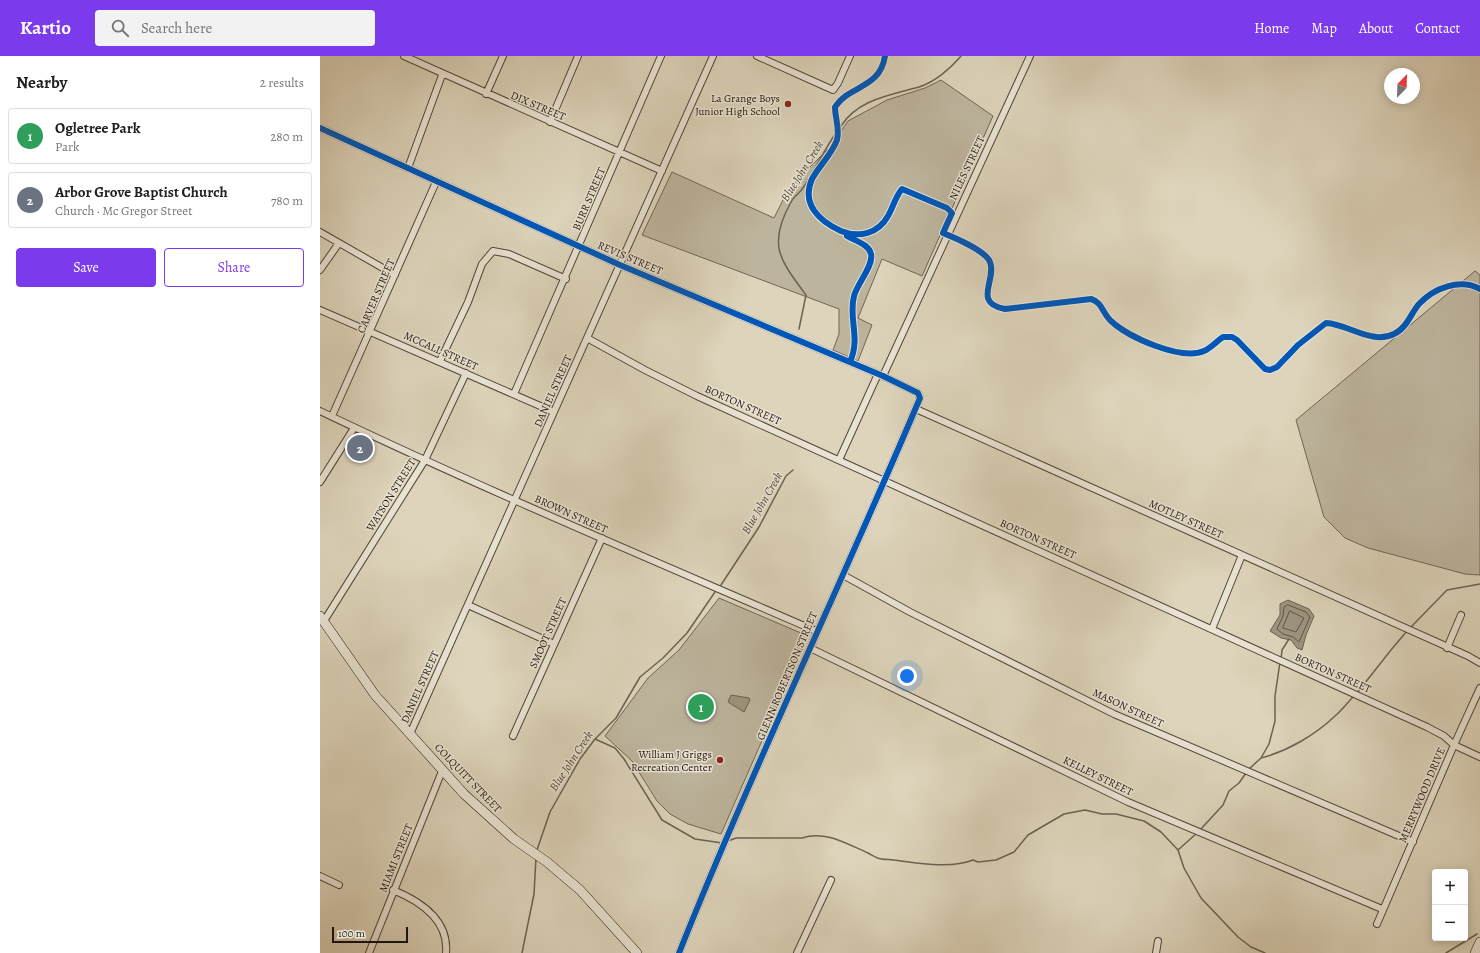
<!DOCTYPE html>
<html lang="en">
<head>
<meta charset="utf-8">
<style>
	:root { --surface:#fff; --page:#f2f2f2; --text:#202124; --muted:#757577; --line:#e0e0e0; --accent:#7c3aed }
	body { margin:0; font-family:Alegreya,serif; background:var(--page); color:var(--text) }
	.controls { position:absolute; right:12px; bottom:12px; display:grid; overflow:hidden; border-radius:4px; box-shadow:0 2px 10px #0003 }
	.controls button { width:36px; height:36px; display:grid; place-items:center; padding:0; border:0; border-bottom:1px solid var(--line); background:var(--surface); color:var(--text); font:20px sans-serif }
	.compass { position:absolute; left:1064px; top:12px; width:36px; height:36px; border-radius:50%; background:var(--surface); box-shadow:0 2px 10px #0003; rotate:23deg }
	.scale { position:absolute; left:12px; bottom:10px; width:76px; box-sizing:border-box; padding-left:4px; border:2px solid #21170c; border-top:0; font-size:11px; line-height:14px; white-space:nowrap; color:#21170c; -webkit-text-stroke:3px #e9e3d3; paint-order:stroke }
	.you { position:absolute; left:587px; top:620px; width:14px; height:14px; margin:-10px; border:3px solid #fff; border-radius:50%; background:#1a73e8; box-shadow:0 0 0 6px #1a73e833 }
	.badge { display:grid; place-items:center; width:26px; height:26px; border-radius:50%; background:var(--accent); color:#fff; font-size:13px; font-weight:700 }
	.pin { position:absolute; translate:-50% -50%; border:2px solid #fff; box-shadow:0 1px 4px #0006 }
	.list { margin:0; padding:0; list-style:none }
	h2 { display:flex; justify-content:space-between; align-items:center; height:52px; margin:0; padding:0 16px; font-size:17px }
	h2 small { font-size:13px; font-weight:400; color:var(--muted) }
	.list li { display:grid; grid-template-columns:26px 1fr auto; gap:12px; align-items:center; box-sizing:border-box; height:56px; margin:0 8px 8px; padding:0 8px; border:1px solid var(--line); border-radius:4px }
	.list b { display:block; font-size:15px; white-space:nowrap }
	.list p { margin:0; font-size:13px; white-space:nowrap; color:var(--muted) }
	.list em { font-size:13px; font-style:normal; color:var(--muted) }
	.actions { display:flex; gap:8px; padding:12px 16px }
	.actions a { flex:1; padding:9px 0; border:1px solid var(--accent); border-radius:4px; text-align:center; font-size:14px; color:var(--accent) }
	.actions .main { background:var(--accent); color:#fff }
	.icon { flex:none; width:22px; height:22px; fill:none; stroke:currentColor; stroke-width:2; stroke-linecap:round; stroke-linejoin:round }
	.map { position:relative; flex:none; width:1160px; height:897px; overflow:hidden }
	header { display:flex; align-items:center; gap:24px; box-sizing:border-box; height:56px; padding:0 20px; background:var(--accent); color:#fff }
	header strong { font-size:19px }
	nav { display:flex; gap:22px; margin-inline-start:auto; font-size:14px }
	.search { width:280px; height:36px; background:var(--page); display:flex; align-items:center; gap:10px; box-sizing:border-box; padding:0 14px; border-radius:4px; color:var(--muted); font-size:15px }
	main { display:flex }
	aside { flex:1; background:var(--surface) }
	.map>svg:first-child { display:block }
	.green { fill:#bdb49d; stroke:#6f6654 }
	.water { fill:#9d9480; stroke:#6b6252 }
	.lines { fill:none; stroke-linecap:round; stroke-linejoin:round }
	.shore { stroke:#5f5646; stroke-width:1 }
	.stream { stroke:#6b6252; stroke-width:1.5 }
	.street-casing { stroke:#504638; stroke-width:8 }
	.secondary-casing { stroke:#21170c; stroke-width:10 }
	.street { stroke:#e9e3d3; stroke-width:6 }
	.secondary { stroke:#e9e3d3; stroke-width:9 }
	.cycleway-casing { stroke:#e9e3d3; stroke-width:8 }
	.cycleway { stroke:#0057b8; stroke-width:6 }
	.poi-dot { fill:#8f2418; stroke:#e9e3d3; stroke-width:1.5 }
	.labels { text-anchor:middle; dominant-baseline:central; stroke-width:3; stroke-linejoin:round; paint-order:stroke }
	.poi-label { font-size:11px; fill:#21170c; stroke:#e9e3d3; text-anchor:end }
	.street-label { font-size:11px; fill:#21170c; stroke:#e9e3d3 }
	.water-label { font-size:12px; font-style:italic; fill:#53493a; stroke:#e9e3d3 }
</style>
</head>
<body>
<header>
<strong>Kartio</strong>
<div class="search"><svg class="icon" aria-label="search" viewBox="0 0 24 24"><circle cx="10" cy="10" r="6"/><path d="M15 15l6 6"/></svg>Search here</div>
<nav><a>Home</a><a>Map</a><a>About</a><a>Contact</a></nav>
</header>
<main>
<aside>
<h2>Nearby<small>2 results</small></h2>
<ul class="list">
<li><span class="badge" style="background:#2e9e5b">1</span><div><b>Ogletree Park</b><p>Park</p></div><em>280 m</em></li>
<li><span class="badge" style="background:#6b7280">2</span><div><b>Arbor Grove Baptist Church</b><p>Church · Mc Gregor Street</p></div><em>780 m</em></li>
</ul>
<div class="actions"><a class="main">Save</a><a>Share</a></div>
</aside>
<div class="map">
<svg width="1160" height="897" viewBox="0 0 1160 897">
	<rect width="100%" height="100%" fill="#ddd4bb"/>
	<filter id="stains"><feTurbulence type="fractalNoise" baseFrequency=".005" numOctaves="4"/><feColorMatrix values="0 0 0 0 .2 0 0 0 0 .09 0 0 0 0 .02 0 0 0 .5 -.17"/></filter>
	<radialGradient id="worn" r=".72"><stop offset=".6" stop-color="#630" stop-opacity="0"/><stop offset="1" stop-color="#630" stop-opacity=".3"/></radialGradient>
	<path class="green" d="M621,24L673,60L602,220L562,203L538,262L552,269L538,305L513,294L519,278V253L322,179L352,116L454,162L465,140L478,123L510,91L528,65L567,44L605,32Z
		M1155,215L1160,219V519L1145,518L1048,492L1025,482L1004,461L976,364Z
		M399,542L488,580L401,778L368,768L350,758L337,745L312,705L285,680L328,622L359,594Z"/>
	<path class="water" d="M968,544L989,553L994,560L986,579L982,594L977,592L971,584L961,582L950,575L960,559V548Z
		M411,639L429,642L430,644L424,656L408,646Z"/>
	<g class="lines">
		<path class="shore" d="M968,549L986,556L990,561L979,586L973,581L963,578L957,573L963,560L964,551Z
			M970,555L984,562L976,576L963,572Z"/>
		<path class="stream" d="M521,70C538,43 571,39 599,31C615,26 631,12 641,0
			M479,273L486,239C460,204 447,189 471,146C474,140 480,137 483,132C495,114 504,94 516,77
			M401,529L439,471L466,420L473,414
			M1090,572L1127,534L1160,528
			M961,603L962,594L969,583
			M1037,637L1071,594L1087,575
			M275,683L295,692L304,703L342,764L375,783L402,787
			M941,702C968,695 995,679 1015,660C1022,654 1028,646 1034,640
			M928,714L941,702L949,688L955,665V640L960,606
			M880,774L903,749L909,735L919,727L926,717
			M408,785L416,782H482C505,774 527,788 548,797C552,799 557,803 562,803C566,804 570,803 574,804C598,807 631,813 653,804L658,806L676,804L694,796L708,779L744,758L765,754L782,758H796L824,765L841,776L858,794L864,812L881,842L918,881L931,891L945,897
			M217,794L230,756L260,703L275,683L296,662L320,621L343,602L367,577L395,536
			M858,794L877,777
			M202,897L214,838L216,802
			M1126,897L1157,878"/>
		<g class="street-casing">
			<path id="street" d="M84,0L342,115
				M437,0L513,34L518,27L530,0
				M166,38L183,0
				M230,66L258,0
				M0,72L300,209L563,320L598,337L600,342C522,527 434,709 359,897
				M88,112L122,19
				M0,176L75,219
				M0,214L19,187
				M0,254L234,356
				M267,282L325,314L377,340L1107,671L1124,680L1134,689L1160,701
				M120,305L148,246L162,208L173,195L189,198L246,223
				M563,320L710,0
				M194,338L341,0
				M596,353L1148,600L1160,607
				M0,355C163,433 330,503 496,575
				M12,360L116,126
				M519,404L558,318
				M0,426L34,372
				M523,519L590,556L794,658L1093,786
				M148,549L234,588
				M4,565L105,404L146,317
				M892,573L922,499
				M490,592L808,746L1062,853
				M1127,592L1141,559
				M90,678L393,0
				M193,680L282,482
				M0,820L19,829
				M73,834C100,845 129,864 126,897
				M1057,868L1134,689L1160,632
				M49,897L122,715
				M477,897L511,824
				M836,897L838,885"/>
		</g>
		<g class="secondary-casing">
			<path id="secondary" d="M0,560L55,639L144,738L194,783L227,806L260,834L317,897
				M1155,897L1160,886"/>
		</g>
		<use href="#street" class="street"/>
		<use href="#secondary" class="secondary"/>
		<g class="cycleway-casing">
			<path id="cycleway" d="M565,0C560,33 529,29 515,51C515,62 520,73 517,84C512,98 499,110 492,123C481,148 499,165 521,175C539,182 558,178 568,160C573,152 575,141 582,133L627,152L632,157L623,177C633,181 666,195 670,206C677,224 652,247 685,253L771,243C782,246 783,258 791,265C808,281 861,305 884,295C891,292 897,285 903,281H912L917,284L945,313L950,314L957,311L978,289L1006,267C1028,268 1052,289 1074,278C1087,272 1091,257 1099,248C1114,232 1140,222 1160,233
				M0,72L300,209L563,320L598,337L600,342C522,527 434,709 359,897
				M527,180C535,185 549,188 551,198C554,209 537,228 534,240C528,263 541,281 530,306"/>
		</g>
		<use href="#cycleway" class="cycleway"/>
	</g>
	<g class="poi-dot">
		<circle cx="468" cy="48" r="4"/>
		<circle cx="400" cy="704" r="4"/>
	</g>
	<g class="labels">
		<g class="poi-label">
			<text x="460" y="42">La Grange Boys<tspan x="460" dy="13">Junior High School</tspan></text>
			<text x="392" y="698">William J Griggs<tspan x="392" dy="13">Recreation Center</tspan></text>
		</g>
		<g class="street-label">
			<text transform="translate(218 50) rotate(23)">DIX STREET</text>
			<text transform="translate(647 112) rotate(-65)">NILES STREET</text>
			<text transform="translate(269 143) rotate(-67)">BURR STREET</text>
			<text transform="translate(310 202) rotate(23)">REVIS STREET</text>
			<text transform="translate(56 240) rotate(-67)">CARVER STREET</text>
			<text transform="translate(121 295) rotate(24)">MCCALL STREET</text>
			<text transform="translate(233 335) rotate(-66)">DANIEL STREET</text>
			<text transform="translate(423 349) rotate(24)">BORTON STREET</text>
			<text transform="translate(71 439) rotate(-58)">WATSON STREET</text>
			<text transform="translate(251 458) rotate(24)">BROWN STREET</text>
			<text transform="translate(866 463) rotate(24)">MOTLEY STREET</text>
			<text transform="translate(718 483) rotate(24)">BORTON STREET</text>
			<text transform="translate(228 577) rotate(-66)">SMOOT STREET</text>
			<text transform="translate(1013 617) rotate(24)">BORTON STREET</text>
			<text transform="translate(467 620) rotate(-67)">GLENN ROBERTSON STREET</text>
			<text transform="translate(100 631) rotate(-66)">DANIEL STREET</text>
			<text transform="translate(808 652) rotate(25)">MASON STREET</text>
			<text transform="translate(778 720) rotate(26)">KELLEY STREET</text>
			<text transform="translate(148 722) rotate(46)">COLQUITT STREET</text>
			<text transform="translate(1102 739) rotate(-67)">MERRYWOOD DRIVE</text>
			<text transform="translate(76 802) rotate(-68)">MIAMI STREET</text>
		</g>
		<g class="water-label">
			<text transform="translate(482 115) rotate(-58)">Blue John Creek</text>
			<text transform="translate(442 447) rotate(-60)">Blue John Creek</text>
			<text transform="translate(251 705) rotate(-57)">Blue John Creek</text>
		</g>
	</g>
	<rect width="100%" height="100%" filter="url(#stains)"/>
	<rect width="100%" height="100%" fill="url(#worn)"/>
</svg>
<div class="controls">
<button>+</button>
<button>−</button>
</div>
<svg class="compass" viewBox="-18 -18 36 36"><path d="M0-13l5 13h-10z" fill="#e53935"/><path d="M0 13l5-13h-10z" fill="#757577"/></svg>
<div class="scale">100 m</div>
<div class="you"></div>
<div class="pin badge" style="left:381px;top:651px;background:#2e9e5b">1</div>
<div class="pin badge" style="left:40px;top:392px;background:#6b7280">2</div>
</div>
</main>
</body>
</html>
